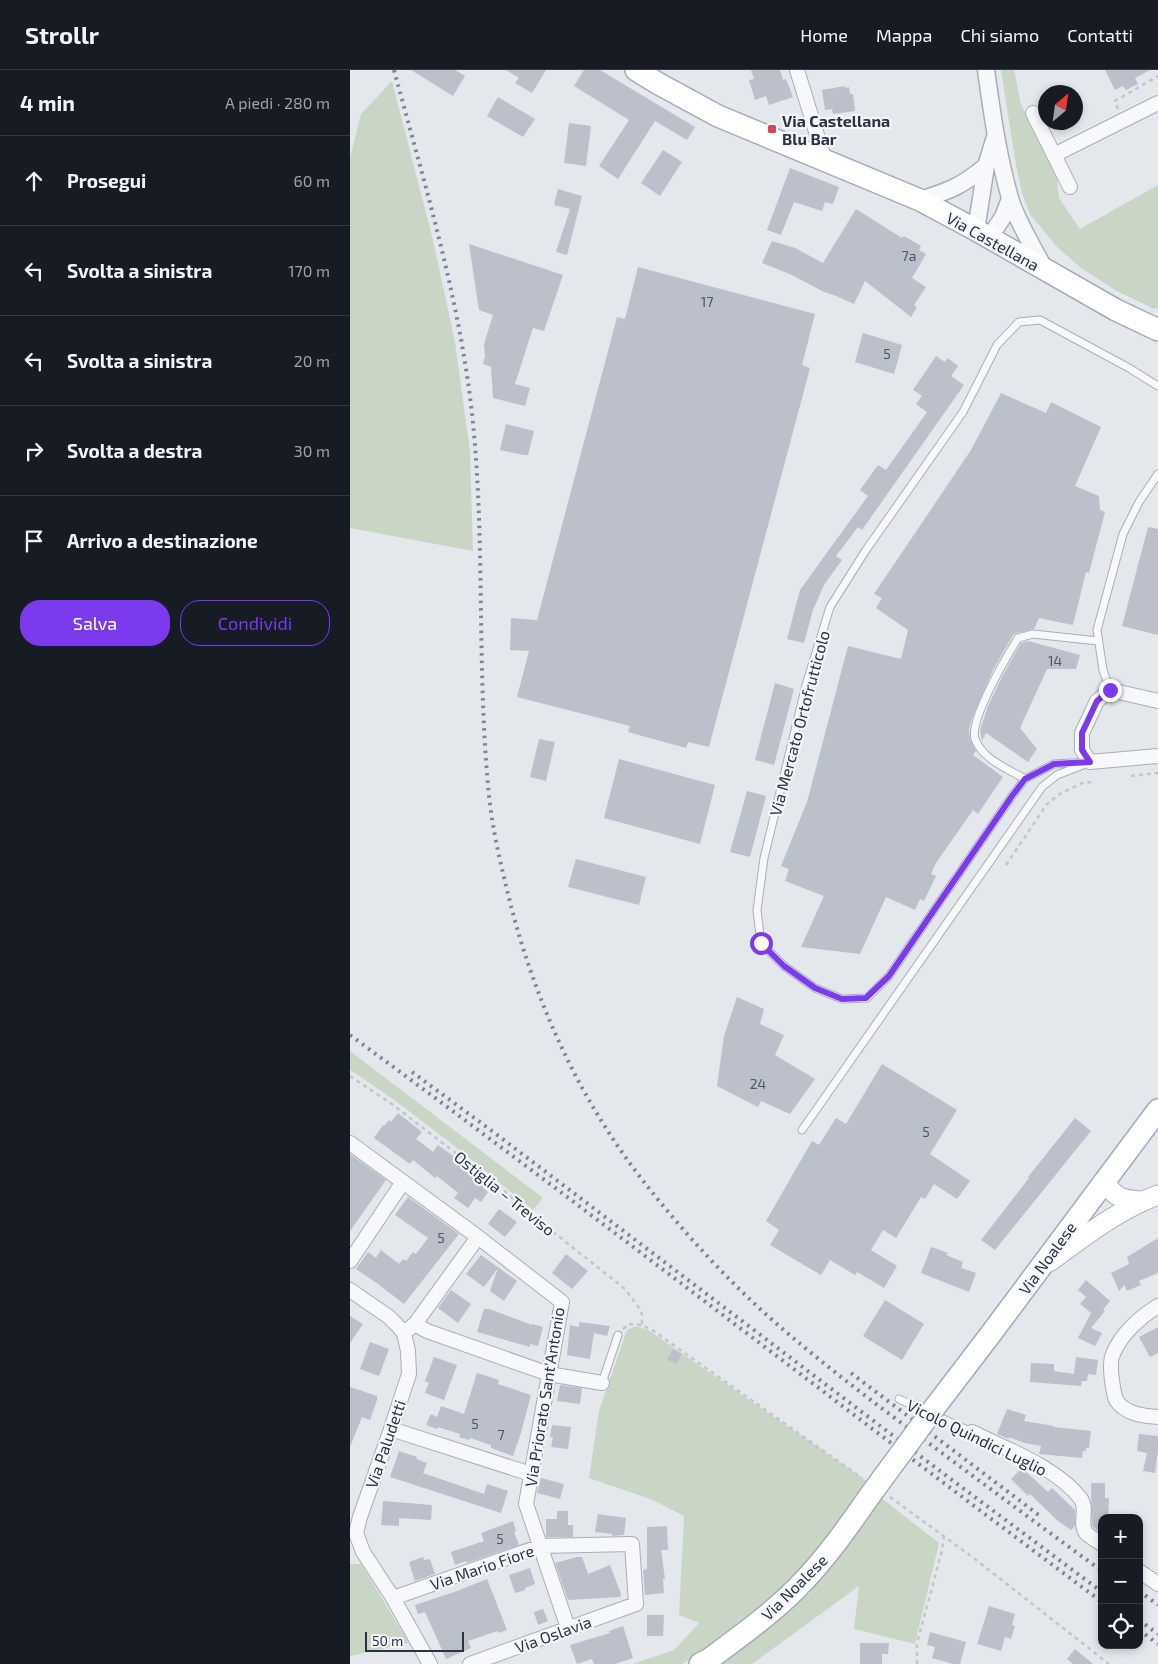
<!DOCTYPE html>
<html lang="it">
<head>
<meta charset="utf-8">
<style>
	:root { --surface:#171b24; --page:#20242c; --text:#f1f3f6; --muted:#9ea1a6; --line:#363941; --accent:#7c3aed }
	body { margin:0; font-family:"Exo 2",sans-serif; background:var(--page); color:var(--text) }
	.controls { position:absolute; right:15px; bottom:15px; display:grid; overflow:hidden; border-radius:10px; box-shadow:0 2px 8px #0003 }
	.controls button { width:45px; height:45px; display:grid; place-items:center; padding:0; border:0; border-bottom:1px solid var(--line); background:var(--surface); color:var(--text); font:25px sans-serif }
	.compass { position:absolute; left:688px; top:15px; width:45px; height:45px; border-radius:50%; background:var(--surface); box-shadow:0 2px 8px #0003; rotate:29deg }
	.scale { position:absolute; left:15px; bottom:12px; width:99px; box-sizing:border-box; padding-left:5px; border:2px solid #2b3445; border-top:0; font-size:14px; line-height:18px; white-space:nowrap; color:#2b3445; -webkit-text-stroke:4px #f4f6f9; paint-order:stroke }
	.stop { position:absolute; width:15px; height:15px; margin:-11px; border:4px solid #7c3aed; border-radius:50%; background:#fff }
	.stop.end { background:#7c3aed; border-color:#fff; box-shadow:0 1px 5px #0008 }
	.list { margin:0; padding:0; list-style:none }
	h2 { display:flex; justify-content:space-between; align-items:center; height:65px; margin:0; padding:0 20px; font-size:21px }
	h2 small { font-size:16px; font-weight:400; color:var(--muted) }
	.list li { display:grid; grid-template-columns:32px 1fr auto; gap:15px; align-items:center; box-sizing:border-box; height:90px; padding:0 20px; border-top:1px solid var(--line) }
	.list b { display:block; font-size:19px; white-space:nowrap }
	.list em { font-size:16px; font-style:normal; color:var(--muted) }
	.actions { display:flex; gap:10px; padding:15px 20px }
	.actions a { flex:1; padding:11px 0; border:1px solid var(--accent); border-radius:20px; text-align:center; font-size:18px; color:var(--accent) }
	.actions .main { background:var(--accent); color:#fff }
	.icon { flex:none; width:28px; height:28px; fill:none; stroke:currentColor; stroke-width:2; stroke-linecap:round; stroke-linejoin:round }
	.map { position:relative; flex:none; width:808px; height:1594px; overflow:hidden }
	header { display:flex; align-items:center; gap:30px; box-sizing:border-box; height:70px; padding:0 25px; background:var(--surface); border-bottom:1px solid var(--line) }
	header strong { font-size:24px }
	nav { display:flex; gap:28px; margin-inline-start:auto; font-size:18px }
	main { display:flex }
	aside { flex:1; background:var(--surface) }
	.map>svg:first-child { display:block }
	.green { fill:#c9d6c5 }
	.building { fill:#bbc0ca }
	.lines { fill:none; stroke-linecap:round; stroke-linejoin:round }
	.service-casing { stroke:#a9aeb7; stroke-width:9 }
	.minor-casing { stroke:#a9aeb7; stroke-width:16 }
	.tertiary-casing { stroke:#a9aeb7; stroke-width:19 }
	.secondary-casing { stroke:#a9aeb7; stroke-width:21 }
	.primary-casing { stroke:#a3abb8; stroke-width:24 }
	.path { stroke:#c2c5cb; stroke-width:2.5; stroke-dasharray:4 4; stroke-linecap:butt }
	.service { stroke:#f7f8fa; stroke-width:7 }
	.minor { stroke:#f7f8fa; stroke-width:14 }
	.tertiary { stroke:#f7f8fa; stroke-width:16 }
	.secondary { stroke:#fff; stroke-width:19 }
	.primary { stroke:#fff; stroke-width:21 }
	.rail { stroke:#7d8696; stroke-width:4; stroke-dasharray:2.5 5; stroke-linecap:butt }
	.primary-bridge-casing { stroke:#a3abb8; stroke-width:24; stroke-linecap:butt }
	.primary-bridge { stroke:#fff; stroke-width:21 }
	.route { stroke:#7c3aed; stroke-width:6 }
	.poi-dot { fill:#d1495b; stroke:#f4f6f9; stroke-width:2 }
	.labels { text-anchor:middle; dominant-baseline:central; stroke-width:4.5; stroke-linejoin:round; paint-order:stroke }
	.number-label { font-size:14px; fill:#4f5766 }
	.poi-label { font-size:16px; font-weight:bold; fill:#2b3445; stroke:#f4f6f9; text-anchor:start }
	.street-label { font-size:16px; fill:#2b3445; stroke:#f4f6f9 }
</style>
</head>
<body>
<header>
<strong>Strollr</strong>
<nav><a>Home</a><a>Mappa</a><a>Chi siamo</a><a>Contatti</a></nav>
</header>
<main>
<aside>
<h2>4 min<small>A piedi · 280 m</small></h2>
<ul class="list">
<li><svg class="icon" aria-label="ahead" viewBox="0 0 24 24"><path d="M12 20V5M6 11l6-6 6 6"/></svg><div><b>Prosegui</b></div><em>60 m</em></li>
<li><svg class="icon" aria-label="left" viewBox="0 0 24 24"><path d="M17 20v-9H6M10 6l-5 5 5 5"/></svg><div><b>Svolta a sinistra</b></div><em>170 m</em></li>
<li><svg class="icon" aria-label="left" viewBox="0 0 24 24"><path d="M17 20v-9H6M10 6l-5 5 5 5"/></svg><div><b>Svolta a sinistra</b></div><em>20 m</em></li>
<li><svg class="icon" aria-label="right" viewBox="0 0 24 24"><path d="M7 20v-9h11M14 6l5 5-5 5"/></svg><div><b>Svolta a destra</b></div><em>30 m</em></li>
<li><svg class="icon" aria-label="arrive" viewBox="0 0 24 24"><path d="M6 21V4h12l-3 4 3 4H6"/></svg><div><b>Arrivo a destinazione</b></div></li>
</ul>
<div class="actions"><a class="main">Salva</a><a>Condividi</a></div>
</aside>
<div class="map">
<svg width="808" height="1594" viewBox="0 0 808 1594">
	<rect width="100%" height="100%" fill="#e4e7ec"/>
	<path class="green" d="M651,0H664L671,34L681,56L706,101L709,128L730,159L808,115V238L804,239L765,220L731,198L707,177L680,144L672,123L665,90Z
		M42,11L83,170L105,272L120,382L123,481L0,458V88L11,44Z
		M0,981L193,1128L183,1140C124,1092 64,1041 0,1000Z
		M286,1256L298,1260L521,1414L479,1472L432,1522L375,1569L332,1594H283L324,1580L349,1553L329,1545L334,1446L303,1430L239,1408L249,1341L277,1260Z
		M530,1427L589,1473L565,1574L504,1559L509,1516L402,1594H367L392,1579L460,1523Z
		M0,1494H11L59,1573L0,1586Z"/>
	<path class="building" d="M61,0H105L115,6L103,26Z
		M156,0H196L182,23L165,13L169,8Z
		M234,0H250L345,57L337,70L305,51L268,109L249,96L279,50L224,16Z
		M401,0H430L433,10L436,9L443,27L419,35L416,26L405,30L399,10L404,9Z
		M755,0H800L785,8L788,14L776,20L773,16L765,20Z
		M495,16V18L499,17L500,24H503L505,41L483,44L482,39L475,40L472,20Z
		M148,27L185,49L173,67L137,46Z
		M219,53L241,56L236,96L214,93Z
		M313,80L332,92L310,126L291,113Z
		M440,98L489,117L483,134L475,132L472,141L444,132L431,165L417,160Z
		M208,119L232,126L217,185L206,182L220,139L204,135Z
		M506,139L552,168L554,166L571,176L569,180L576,184L562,208L576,217L564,235L567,237L561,247L515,211L504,234L486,226L474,222L442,205L412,193L422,171L445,178L473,193Z
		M119,174L213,205L194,261L183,258L165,314L180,318L175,336L143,328L141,297L133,294L135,286L134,274L143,245L129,240Z
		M288,197L465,244L452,295L460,298L359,677L338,672L336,678L278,662L280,656L167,627L179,581L160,580L161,548L187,550L267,247L275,249Z
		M513,263L552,275L544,304L505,292Z
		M586,286L595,292L598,288L608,296L601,306L614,315L512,460L508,457L486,486L492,490L474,515L463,540L454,573L437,569L450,520L518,426L510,420L528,395L536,400L577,342L566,334L572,326L563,320Z
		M651,323L696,343L701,332L751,357L725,416L749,426L750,440L755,442L739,503L736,502L723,555L689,548L684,559L667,563L663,565L643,600L623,646L619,659L620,669L626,681L623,685L653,707L628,744L623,740L586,793L581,804L586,806L574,831L570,829L565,840L536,827L510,884L451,877L474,826L435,811L439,799L431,796L457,732L498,576L551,589L558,560L526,538L532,528L524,524L621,380Z
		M156,354L184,361L178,385H174L150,380Z
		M798,457L808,459V565L772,556Z
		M678,571L730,585L726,599H697L670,658L687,679L678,692L636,663L632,671L630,660L638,636L653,605L671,573Z
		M425,613L444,619L424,695L405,690Z
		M189,669L205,672L196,711L180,707Z
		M269,689L365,715L350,774L254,748Z
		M397,721L416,726L400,787L380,782Z
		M226,789L296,807L289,835L218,817Z
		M387,927L414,939L410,954L434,965L425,985L465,1009L440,1044L411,1031L408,1037L367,1016L374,966Z
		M532,994L607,1040L580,1084L620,1111L607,1129L584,1114L575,1129L571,1127L546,1168L533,1160L521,1180L547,1196L534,1218L507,1202L505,1205L480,1190L471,1205L420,1175L429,1160L416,1151L462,1071L469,1075L486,1048L496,1054Z
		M48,1043L72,1062L66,1069L83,1082L88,1075L131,1106L127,1110L134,1116L133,1118L138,1122L131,1132L125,1128L118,1138L104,1128L108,1123L87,1106L85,1108L63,1090L60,1094L24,1068L33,1055L34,1056L39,1050L41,1052Z
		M725,1048L741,1061L645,1180L631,1170L679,1108L678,1107Z
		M0,1084L36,1110L0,1161Z
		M58,1127L109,1164L54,1234L28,1214L6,1199L18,1182L26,1188L31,1180L49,1194L53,1189L56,1191L63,1182L66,1184L78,1168L45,1145Z
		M149,1139L167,1152L155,1167L138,1154Z
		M808,1168V1203L789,1211L791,1215L777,1221L774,1215L769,1221L761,1203L779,1194L777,1187Z
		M581,1177L598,1183L596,1185L613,1192L611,1198L626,1203L619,1222L571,1203Z
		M216,1184L238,1201L222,1219L202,1203Z
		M131,1185L167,1211L154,1231L140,1221L148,1198L134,1217L116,1204Z
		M736,1210L760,1231L753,1240L755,1241L741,1258L752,1263L745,1276L728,1268L741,1243L730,1234L736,1227L728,1220Z
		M101,1220L121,1234L108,1253L88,1238Z
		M535,1230L574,1254L552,1290L513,1266Z
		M134,1239H139L182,1255V1254L193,1257L188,1276L180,1274V1277L127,1262Z
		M0,1246L13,1254L0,1273Z
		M229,1252L260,1256L257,1266L244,1263L240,1289L217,1285L220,1255L229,1257Z
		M808,1257V1283L800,1287L789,1267Z
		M20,1272L39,1279L29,1306L10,1299Z
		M323,1279L332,1284L326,1294L317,1289Z
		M84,1287L107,1295L94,1330L75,1323L79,1313L75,1311Z
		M726,1287L748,1290L746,1305L738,1304L737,1311H732L731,1316L680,1312L681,1293L704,1294V1301L724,1304Z
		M127,1303L149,1310L148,1314L181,1325L171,1363L163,1386L141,1378V1375L120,1368L119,1370L109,1367L110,1364L88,1357L87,1359L76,1355L81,1344L87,1347L91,1336L114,1344Z
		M210,1315L232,1318L230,1334L207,1331Z
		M0,1317L27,1326V1330L20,1350L12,1347L0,1377Z
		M657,1339L676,1345L674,1351L704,1356V1357L741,1361L739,1378H736V1381H733L732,1388L689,1384L691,1376L675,1373L659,1367V1369L647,1364Z
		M202,1355L221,1357L218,1379L201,1377L203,1367H200Z
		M789,1364L808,1366V1382L805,1403L793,1401L797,1383L787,1381Z
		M49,1381L67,1387L66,1389L77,1393L73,1403L134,1424L137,1414L158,1421L151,1443L40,1407Z
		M672,1398L698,1422L702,1418L725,1440V1456L721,1460L708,1451L680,1424L678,1426L661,1409Z
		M191,1408L214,1414L210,1429L187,1423Z
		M741,1413H755V1428H759L758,1448H752V1464L742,1456Z
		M33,1431L82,1435L81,1450L49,1448V1456L31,1455Z
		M207,1441H218V1455H223V1467H196V1449H207Z
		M248,1444L276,1448L274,1465L262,1466L263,1464L245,1462Z
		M163,1451L166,1461L164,1462L169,1475L117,1493V1491L105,1495L101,1482L134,1471L131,1463Z
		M317,1456L318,1480H311L315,1509H313L314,1523L295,1525L293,1500L297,1499V1457Z
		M73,1487L74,1490L80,1489L85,1504L65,1511L59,1492Z
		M227,1487H232L238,1504L260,1495L271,1524L270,1527L218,1530L205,1493Z
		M180,1498L185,1514L175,1518V1520L165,1523L159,1505Z
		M137,1509L157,1560L148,1563L147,1561L118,1571L121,1578L96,1589L75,1542L68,1544L65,1535L107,1521Z
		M639,1536L665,1544L662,1555L665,1556L661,1569L655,1567L651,1581L627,1574Z
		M193,1539L198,1551L188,1555L184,1542Z
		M297,1545H314L313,1566H297Z
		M273,1556L283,1588L265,1594H244L242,1589L227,1594L220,1575L260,1563L259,1561Z
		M580,1562L616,1572L610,1594H603L582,1588L585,1577L577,1575Z
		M510,1573H539L538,1584H532V1594H510Z
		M725,1579L743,1594H723L717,1589Z"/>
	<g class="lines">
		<g class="service-casing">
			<path id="service" d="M760,620L753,600L747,560L773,464L789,432L808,404
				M740,692L704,694L675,709L662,726L539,906L517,928L492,929L465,918L434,896L411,873L407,840L414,788L456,615L480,537L516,480L613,342L647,275L669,252L690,250L779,298L808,316
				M675,709C658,699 632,689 625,669C619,650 657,586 668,568L683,564L748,571
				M452,1060L692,717L707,705L733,695
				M252,1313L268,1265
				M549,1329L622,1362"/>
		</g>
		<g class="minor-casing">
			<path id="minor" d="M447,0L475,91
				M683,43L720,117
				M704,85L808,33
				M808,631L760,620L747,631L732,663V680L740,692L808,686
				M0,1073L128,1167L212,1232L176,1434L218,1558
				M0,1191L53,1112
				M0,1220L39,1247L47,1255L54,1263L58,1281L59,1304L41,1359L10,1447L6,1463L13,1482L43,1528L80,1594
				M808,1236C790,1247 771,1264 763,1284C760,1290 761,1303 762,1311C763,1316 764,1325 766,1330C775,1344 793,1346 808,1347
				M65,1254L128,1167
				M54,1263L65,1254L77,1261L199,1304L252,1313
				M41,1359L181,1404
				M622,1362C656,1379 708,1398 731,1429C738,1439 729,1453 736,1463C740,1467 747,1471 752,1474
				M789,1501L808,1514
				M43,1528L191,1476L282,1474L286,1534L120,1594"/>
		</g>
		<g class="tertiary-casing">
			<path id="tertiary" d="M636,0C642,43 648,86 660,128C666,150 684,178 695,200
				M570,130C599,121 612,116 636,96
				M626,160L636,96L645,67
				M639,168L653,147L660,129"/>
		</g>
		<g class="secondary-casing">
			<path id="secondary" d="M754,1111C765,1128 772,1130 792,1131
				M699,1192C734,1167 767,1140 808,1125"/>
		</g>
		<g class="primary-casing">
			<path id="primary" d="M286,0L309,14L368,46L570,130L626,160L766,240L808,260
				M585,1337L640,1265L808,1040
				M350,1594L358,1590C389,1567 420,1545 447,1518C475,1490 498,1457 521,1424"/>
		</g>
		<path class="path" d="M768,39L765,31L808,6
			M781,706L808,703
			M656,795L697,734L711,723L722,718L732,713L742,712
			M0,1006L42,1034L151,1118L183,1146L275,1219L289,1238L292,1244V1255
			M273,1259L279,1254L292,1255L302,1260L512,1408
			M540,1427L625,1489L759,1594
			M567,1594V1573L592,1481L594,1465"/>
		<use href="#service" class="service"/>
		<use href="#minor" class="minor"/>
		<use href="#tertiary" class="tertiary"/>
		<use href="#secondary" class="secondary"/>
		<use href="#primary" class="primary"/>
		<path class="rail" d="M44,0C75,116 111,233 123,353C135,474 127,595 138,715C141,753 150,792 159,828C186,937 234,1040 306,1127C345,1175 388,1221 435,1261C484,1303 536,1342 588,1380C643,1421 697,1461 752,1501
			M0,965C253,1151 500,1344 752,1532
			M62,1002L138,1058L558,1377L752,1522
			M501,1303L690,1446
			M789,1521L808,1535
			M789,1550L808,1564
			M789,1560L808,1574"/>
		<g class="primary-bridge-casing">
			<path id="primary-bridge" d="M521,1424L585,1337"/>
		</g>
		<use href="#primary-bridge" class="primary-bridge"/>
	</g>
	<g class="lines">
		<path class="route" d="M411,873L434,896L465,918L492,929L516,928L539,906L662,726L675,709L704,694L740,692L732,680V663L747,631L760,620"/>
	</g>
	<rect class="poi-dot" x="417" y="54" width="10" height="10" rx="2.5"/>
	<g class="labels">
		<g class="number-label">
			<text x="559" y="185">7a</text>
			<text x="357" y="231">17</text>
			<text x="537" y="283">5</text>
			<text x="705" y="590">14</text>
			<text x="408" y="1013">24</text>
			<text x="576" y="1061">5</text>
			<text x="91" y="1167">5</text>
			<text x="125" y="1353">5</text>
			<text x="151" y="1364">7</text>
			<text x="150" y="1468">5</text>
		</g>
		<g class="poi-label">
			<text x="432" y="50">Via Castellana<tspan x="432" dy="18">Blu Bar</tspan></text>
		</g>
		<g class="street-label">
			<text transform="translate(643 171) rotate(29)">Via Castellana</text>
			<text transform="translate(449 653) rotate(-75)">Via Mercato Ortofrutticolo</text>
			<text transform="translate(155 1123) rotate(39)">Ostiglia – Treviso</text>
			<text transform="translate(697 1188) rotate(-54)">Via Noalese</text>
			<text transform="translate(194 1327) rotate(-81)">Via Priorato Sant'Antonio</text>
			<text transform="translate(627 1367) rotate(26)">Vicolo Quindici Luglio</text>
			<text transform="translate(35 1374) rotate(-71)">Via Paludetti</text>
			<text transform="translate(132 1497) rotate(-19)">Via Mario Fiore</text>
			<text transform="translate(444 1517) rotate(-45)">Via Noalese</text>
			<text transform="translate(203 1564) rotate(-20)">Via Oslavia</text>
		</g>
	</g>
</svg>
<div class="controls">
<button>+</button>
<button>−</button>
<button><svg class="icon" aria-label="locate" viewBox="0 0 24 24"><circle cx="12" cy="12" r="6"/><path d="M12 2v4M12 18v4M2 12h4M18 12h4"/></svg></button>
</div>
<svg class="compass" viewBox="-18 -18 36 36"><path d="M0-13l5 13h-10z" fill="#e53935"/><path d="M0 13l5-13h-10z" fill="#9ea1a6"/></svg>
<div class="scale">50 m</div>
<div class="stop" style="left:411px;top:873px"></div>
<div class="stop end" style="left:760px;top:620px"></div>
</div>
</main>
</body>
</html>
